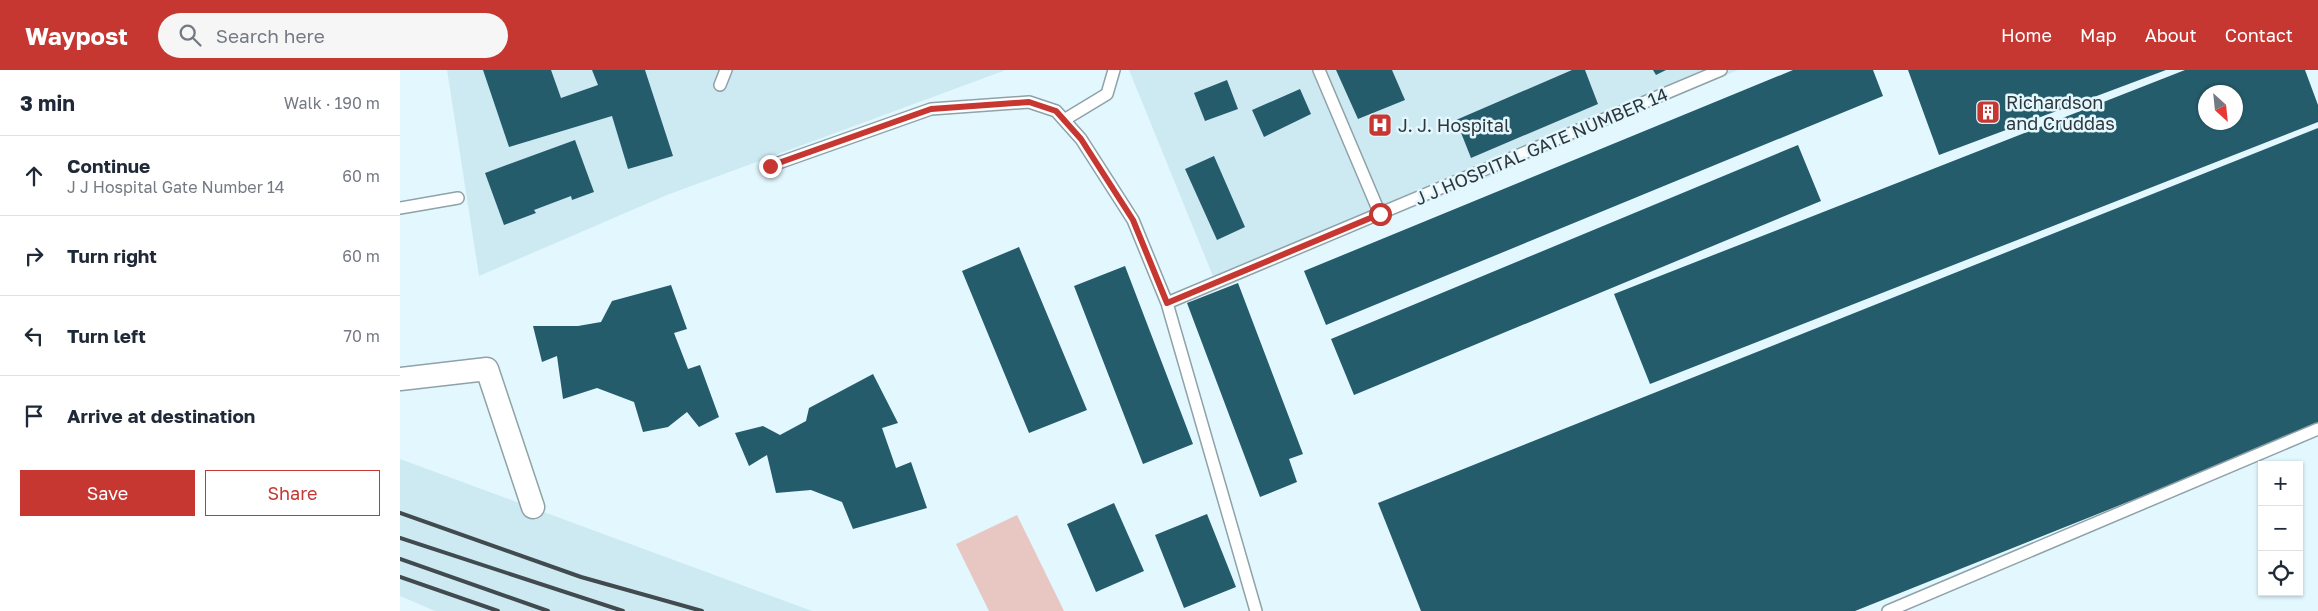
<!DOCTYPE html>
<html lang="en">
<head>
<meta charset="utf-8">
<style>
	:root { --surface:#fff; --page:#f6f6f7; --text:#1f2937; --muted:#747a83; --line:#e0e1e3; --accent:#c63732 }
	body { margin:0; font-family:"Golos Text",sans-serif; background:var(--page); color:var(--text) }
	.controls { position:absolute; right:15px; bottom:15px; display:grid; overflow:hidden; border-radius:0px; box-shadow:0 1px 4px #0004 }
	.controls button { width:45px; height:45px; display:grid; place-items:center; padding:0; border:0; border-bottom:1px solid var(--line); background:var(--surface); color:var(--text); font:25px sans-serif }
	.compass { position:absolute; left:1798px; top:15px; width:45px; height:45px; border-radius:50%; background:var(--surface); box-shadow:0 1px 4px #0004; rotate:153deg }
	.stop { position:absolute; width:15px; height:15px; margin:-11px; border:4px solid #c63732; border-radius:50%; background:#fff }
	.stop.end { background:#c63732; border-color:#fff; box-shadow:0 1px 5px #0008 }
	.list { margin:0; padding:0; list-style:none }
	h2 { display:flex; justify-content:space-between; align-items:center; height:65px; margin:0; padding:0 20px; font-size:21px }
	h2 small { font-size:16px; font-weight:400; color:var(--muted) }
	.list li { display:grid; grid-template-columns:32px 1fr auto; gap:15px; align-items:center; box-sizing:border-box; height:80px; padding:0 20px; border-top:1px solid var(--line) }
	.list b { display:block; font-size:19px; white-space:nowrap }
	.list p { margin:0; font-size:16px; white-space:nowrap; color:var(--muted) }
	.list em { font-size:16px; font-style:normal; color:var(--muted) }
	.actions { display:flex; gap:10px; padding:15px 20px }
	.actions a { flex:1; padding:11px 0; border:1px solid var(--accent); border-radius:0px; text-align:center; font-size:18px; color:var(--accent) }
	.actions .main { background:var(--accent); color:#fff }
	.icon { flex:none; width:28px; height:28px; fill:none; stroke:currentColor; stroke-width:2; stroke-linecap:round; stroke-linejoin:round }
	.map { position:relative; flex:none; width:1918px; height:541px; overflow:hidden }
	header { display:flex; align-items:center; gap:30px; box-sizing:border-box; height:70px; padding:0 25px; background:var(--accent); color:#fff }
	header strong { font-size:24px }
	nav { display:flex; gap:28px; margin-inline-start:auto; font-size:18px }
	.search { width:350px; height:45px; background:var(--page); display:flex; align-items:center; gap:12px; box-sizing:border-box; padding:0 18px; border-radius:28px; color:var(--muted); font-size:19px }
	main { display:flex }
	aside { flex:1; background:var(--surface) }
	.map>svg:first-child { display:block }
	.built { fill:#cdeaf2 }
	.green { fill:#e8c6c2 }
	.building { fill:#255c6c; fill-rule:evenodd }
	.lines { fill:none; stroke-linecap:round; stroke-linejoin:round }
	.lane-casing { stroke:#8fa2a8; stroke-width:14 }
	.street-casing { stroke:#8fa2a8; stroke-width:25 }
	.lane { stroke:#fff; stroke-width:11 }
	.street { stroke:#fff; stroke-width:22 }
	.rail { stroke:#414a4e; stroke-width:4 }
	.route { stroke:#c63732; stroke-width:6 }
	.labels { text-anchor:middle; dominant-baseline:central; stroke-width:5; stroke-linejoin:round; paint-order:stroke }
	.poi-label { font-size:18px; fill:#2e3639; stroke:#e3f7fe; text-anchor:start }
	.street-label { font-size:18px; fill:#2e3639; stroke:#e3f7fe }
</style>
</head>
<body>
<header>
<strong>Waypost</strong>
<div class="search"><svg class="icon" aria-label="search" viewBox="0 0 24 24"><circle cx="10" cy="10" r="6"/><path d="M15 15l6 6"/></svg>Search here</div>
<nav><a>Home</a><a>Map</a><a>About</a><a>Contact</a></nav>
</header>
<main>
<aside>
<h2>3 min<small>Walk · 190 m</small></h2>
<ul class="list">
<li><svg class="icon" aria-label="ahead" viewBox="0 0 24 24"><path d="M12 20V5M6 11l6-6 6 6"/></svg><div><b>Continue</b><p>J J Hospital Gate Number 14</p></div><em>60 m</em></li>
<li><svg class="icon" aria-label="right" viewBox="0 0 24 24"><path d="M7 20v-9h11M14 6l5 5-5 5"/></svg><div><b>Turn right</b></div><em>60 m</em></li>
<li><svg class="icon" aria-label="left" viewBox="0 0 24 24"><path d="M17 20v-9H6M10 6l-5 5 5 5"/></svg><div><b>Turn left</b></div><em>70 m</em></li>
<li><svg class="icon" aria-label="arrive" viewBox="0 0 24 24"><path d="M6 21V4h12l-3 4 3 4H6"/></svg><div><b>Arrive at destination</b></div></li>
</ul>
<div class="actions"><a class="main">Save</a><a>Share</a></div>
</aside>
<div class="map">
<svg width="1918" height="541" viewBox="0 0 1918 541">
	<rect width="100%" height="100%" fill="#e3f7fe"/>
	<path class="built" d="M47,0H606L267,125L79,206Z
		M729,0H1338L1080,111L817,216Z
		M0,389L412,541H35L0,526Z"/>
	<path class="green" d="M617,445L664,541H589L556,474Z"/>
	<path class="building" d="M83,0H151L161,28L198,15L192,0H245L273,86L228,99L212,46L109,77Z
		M936,0H992L1005,30L958,49Z
		M1172,0H1185L1198,34L1071,88L1056,50Z
		M1253,0H1266L1256,5Z
		M1393,0H1473L1483,26L926,255L904,201Z
		M1508,0H1766L1539,85Z
		M1785,0H1905L1918,35V52L1250,314L1214,224ZM1806,22H1836V52H1806Z
		M827,10L838,39L805,51L794,23Z
		M900,19L911,44L864,67L852,40Z
		M1918,58V356L1455,541H1021L978,433Z
		M175,70L194,122L172,130L171,126L134,140L136,143L104,155L85,103Z
		M1398,75L1421,131L954,325L931,269Z
		M814,86L845,157L817,170L785,99Z
		M619,177L687,340L629,363L562,201Z
		M725,196L793,374L743,394L674,216Z
		M838,213L903,384L889,389L897,412L860,427L787,233Z
		M271,215L287,259L274,263L288,299L300,295L319,347L299,357L287,342L268,357L243,362L234,332L197,318L163,329L157,286L142,292L133,256H178L201,252L212,231Z
		M473,304L498,353L482,358L496,398L511,392L527,438L453,459L442,432L411,420L376,423L367,385L349,396L335,363L363,356L380,365L406,351L409,338Z
		M714,433L744,501L696,522L667,454Z
		M807,444L836,517L784,538L755,465Z"/>
	<g class="lines">
		<g class="lane-casing">
			<path id="lane" d="M919,0L980,144
				M320,15L326,0
				M664,50L707,24L714,0
				M370,96L531,39L629,32L656,41L681,69L733,150L767,233L856,541
				M0,138L58,128
				M767,233L1321,0
				M1488,541L1918,359"/>
		</g>
		<g class="street-casing">
			<path id="street" d="M0,309L87,299L133,437"/>
		</g>
		<use href="#lane" class="lane"/>
		<use href="#street" class="street"/>
		<path class="rail" d="M0,443L181,507L302,541
			M0,468L223,541
			M0,489L148,541
			M0,507L98,541"/>
	</g>
	<g class="lines">
		<path class="route" d="M370,96L531,39L629,32L656,41L681,69L733,150L767,233L980,144"/>
	</g>
	<defs>
		<g id="building-square" transform="scale(1.25)"><rect x="-9" y="-9" width="18" height="18" rx="4" fill="#c63732" stroke="#e3f7fe"/><path d="M-4-6H4V6H1V3H-1V6H-4ZM-2.5-4.3h1.7v1.8h-1.7ZM.8-4.3h1.7v1.8H.8ZM-2.5-1h1.7V.8h-1.7ZM.8-1h1.7V.8H.8Z" fill="#fff"/></g>
		<g id="hospital-square" transform="scale(1.25)"><rect x="-9" y="-9" width="18" height="18" rx="4" fill="#c63732" stroke="#e3f7fe"/><path d="M-5-5h3v3.5h4V-5h3V5h-3V1.5h-4V5h-3Z" fill="#fff"/></g>
	</defs>
	<g fill-rule="evenodd">
		<use href="#building-square" x="1588" y="42"/>
		<use href="#hospital-square" x="980" y="55"/>
	</g>
	<g class="labels">
		<g class="poi-label">
			<text x="1606" y="32">Richardson<tspan x="1606" dy="21">and Cruddas</tspan></text>
			<text x="998" y="55">J. J. Hospital</text>
		</g>
		<g class="street-label">
			<text transform="translate(1141 76) rotate(-23)">J J HOSPITAL GATE NUMBER 14</text>
		</g>
	</g>
</svg>
<div class="controls">
<button>+</button>
<button>−</button>
<button><svg class="icon" aria-label="locate" viewBox="0 0 24 24"><circle cx="12" cy="12" r="6"/><path d="M12 2v4M12 18v4M2 12h4M18 12h4"/></svg></button>
</div>
<svg class="compass" viewBox="-18 -18 36 36"><path d="M0-13l5 13h-10z" fill="#e53935"/><path d="M0 13l5-13h-10z" fill="#747a83"/></svg>
<div class="stop" style="left:980px;top:144px"></div>
<div class="stop end" style="left:370px;top:96px"></div>
</div>
</main>
</body>
</html>
